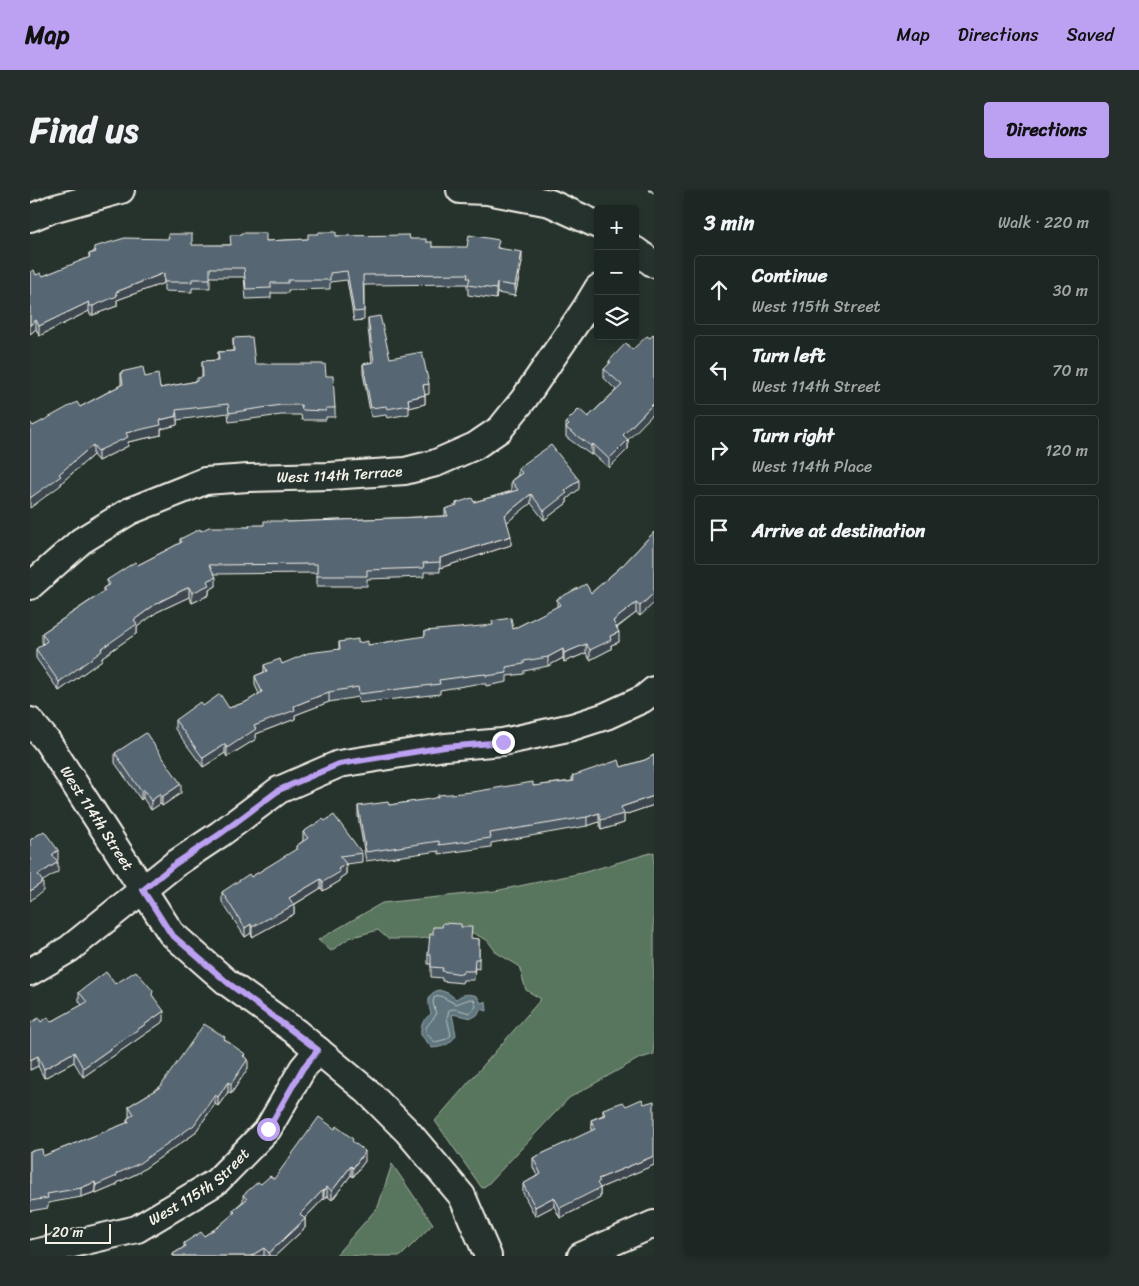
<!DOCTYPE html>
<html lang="en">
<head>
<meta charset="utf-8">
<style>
	:root { --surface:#1c2622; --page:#252e2a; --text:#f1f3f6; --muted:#a0a5a5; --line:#3a4340; --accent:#bca0f2 }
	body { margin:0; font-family:Sriracha,sans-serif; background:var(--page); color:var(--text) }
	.controls { position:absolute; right:15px; top:15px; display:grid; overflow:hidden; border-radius:5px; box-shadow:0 2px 8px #0003 }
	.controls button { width:45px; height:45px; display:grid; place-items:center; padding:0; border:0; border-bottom:1px solid var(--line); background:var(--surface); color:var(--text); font:25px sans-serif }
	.scale { position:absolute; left:15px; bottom:12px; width:66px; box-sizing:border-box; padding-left:5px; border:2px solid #f4f1e8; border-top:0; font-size:14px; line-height:18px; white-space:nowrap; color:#f4f1e8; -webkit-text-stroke:4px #26332d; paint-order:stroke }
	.stop { position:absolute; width:15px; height:15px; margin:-11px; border:4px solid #bca0f2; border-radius:50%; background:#fff }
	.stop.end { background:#bca0f2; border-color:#fff; box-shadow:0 1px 5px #0008 }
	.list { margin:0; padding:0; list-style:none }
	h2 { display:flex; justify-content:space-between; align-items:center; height:65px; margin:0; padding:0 20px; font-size:21px }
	h2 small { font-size:16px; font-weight:400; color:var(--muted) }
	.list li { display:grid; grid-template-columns:32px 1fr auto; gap:15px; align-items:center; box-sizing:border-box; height:70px; margin:0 10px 10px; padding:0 10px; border:1px solid var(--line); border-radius:5px }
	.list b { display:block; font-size:19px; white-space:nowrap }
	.list p { margin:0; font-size:16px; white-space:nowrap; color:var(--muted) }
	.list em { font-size:16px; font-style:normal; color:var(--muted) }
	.icon { flex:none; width:28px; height:28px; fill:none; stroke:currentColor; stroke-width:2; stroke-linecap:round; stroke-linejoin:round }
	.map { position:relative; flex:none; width:624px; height:1066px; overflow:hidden; border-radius:5px }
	header { display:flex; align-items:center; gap:30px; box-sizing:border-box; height:70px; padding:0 25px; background:var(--accent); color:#111 }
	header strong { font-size:24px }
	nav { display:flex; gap:28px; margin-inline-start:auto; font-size:18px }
	.intro { display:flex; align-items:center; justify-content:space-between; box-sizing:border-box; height:120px; padding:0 30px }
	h1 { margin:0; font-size:35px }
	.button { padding:12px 22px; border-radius:5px; background:var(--accent); color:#111; font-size:18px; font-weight:700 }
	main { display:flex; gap:30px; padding:0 30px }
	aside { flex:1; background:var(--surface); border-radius:5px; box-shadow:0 2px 8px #0003 }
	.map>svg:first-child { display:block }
	.green { fill:#58755d; stroke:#a6b3a2 }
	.water { fill:#5e767e; stroke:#9aa7a8 }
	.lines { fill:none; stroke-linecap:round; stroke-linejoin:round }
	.shore { stroke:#b8c0be; stroke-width:1 }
	.street-casing { stroke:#f4f1e8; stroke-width:30 }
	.street { stroke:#26332d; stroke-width:26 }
	.wall { fill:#4a5863; stroke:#f4f1e8 }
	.shaded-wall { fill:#3c4750; stroke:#f4f1e8 }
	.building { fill:#566673; stroke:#f4f1e8 }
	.route { stroke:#bca0f2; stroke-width:6 }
	.labels { text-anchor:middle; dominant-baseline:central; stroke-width:5; stroke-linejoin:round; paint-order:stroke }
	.street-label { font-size:15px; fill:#f4f1e8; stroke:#26332d }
</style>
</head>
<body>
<header>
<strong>Map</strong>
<nav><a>Map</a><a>Directions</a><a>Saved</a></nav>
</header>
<div class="intro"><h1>Find us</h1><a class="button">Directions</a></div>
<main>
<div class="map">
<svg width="624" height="1066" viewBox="0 0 624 1066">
	<rect width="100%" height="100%" fill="#26332d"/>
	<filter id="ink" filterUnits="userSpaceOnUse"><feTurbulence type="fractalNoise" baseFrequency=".02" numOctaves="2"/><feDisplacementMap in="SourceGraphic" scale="10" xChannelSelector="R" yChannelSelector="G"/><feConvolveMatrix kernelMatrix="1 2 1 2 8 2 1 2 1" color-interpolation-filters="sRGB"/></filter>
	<g filter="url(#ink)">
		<path class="green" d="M624,662V864L608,869L539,908L458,994L452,998L405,931L511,809L496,800L489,776L467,763L457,750L441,742L388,749H358L348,740L319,748L301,761L288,750L352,713L465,701L552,683Z
			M362,974L403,1034L371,1066H305L348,1017Z"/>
		<path class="water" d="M409,800L418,803L426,809C433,804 438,803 447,806L451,813L456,811L457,821L451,819L447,825L442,828L422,824L426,845C420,855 413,857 402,858L391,845C390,835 393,830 401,824C398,812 396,804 409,800Z"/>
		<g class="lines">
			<path class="shore" d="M410,806L426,814L440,809L444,810L446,816L441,823C433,822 426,817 419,820L417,828L421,845L417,849L405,852C390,839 396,838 406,825L403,812L404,808Z"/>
			<g class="street-casing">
				<g id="street">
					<path d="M430,0L457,1L520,13L568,35"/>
					<path d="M0,28L22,19L91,0"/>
					<path d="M605,60L624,74"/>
					<path id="s1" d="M0,396L51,351L100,321L175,291L218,288L299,286L375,281L406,273L445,256L470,239L494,209L556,118L568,98"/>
					<path id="s2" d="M0,531L17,551L141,743L198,793L266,842L337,901L378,942L432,1006L458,1066"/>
					<path d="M0,782L39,759L145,674L190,644L249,600L309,574L415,557L473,552L542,537L576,526L613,509L624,500"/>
					<path id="s3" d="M0,1064L107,1039L186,992L238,939L273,878L288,860"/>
					<path d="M551,1066L624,1034"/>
				</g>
			</g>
			<use href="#street" class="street"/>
		</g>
		<path class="wall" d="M618,0H624V3Z
			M306,46L380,49L396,52L402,57L469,58L492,72L485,106L467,103L466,109L438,105V98L437,97V94L334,95V130L324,131L317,90L300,92V99L258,100V103H241V108L216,109L214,87H180V98H162V102L134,101V93L87,110V116L63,125H60L59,121L9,146L6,139L0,144V82L6,85L13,86L59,68V64L64,62V57L200,55L236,51L278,49Z
			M338,128L360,168L399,204H395V214L379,218V224L357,228L356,225L341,227L333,183V174L342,172L338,138Z
			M624,144V225L623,224L598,249V259L579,278L563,264L561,265L536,247V232L558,227L586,200L574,188V179L579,174V171L602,160L620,148Z
			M203,148L225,174L296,186L305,218V227H296V230H272L271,225H251L199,232L198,223L147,230V235L131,239V245L98,252V256L68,271L63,265L31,293V295L3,236L50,217L91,195V182L115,187L130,198L167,191L172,187V171L188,170V162L203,161Z
			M488,278L549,299L537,309V313L514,330L501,313L477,332L481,355L410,378V382H394V387L337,389V396H287V383L184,384L186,396L179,400V405L162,413L159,407L127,422L107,437V443L72,467V470L29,501L6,468V459L13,454L12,453V443L73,402V398L77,396V390L108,375L150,353V349L171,341L219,337L257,332L415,326V319L426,316V313L444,312L482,301L481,300V291L488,285Z
			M624,342L610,426L606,423L587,438L589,452L581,455V459L560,470L556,463L534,472L533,468L518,476L494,481V484L477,486V492L456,496V494H446L410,500V504L329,513L328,507L299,512L265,525V529L226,544V549L197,567L195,563L173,577L145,539V530L173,516L199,518L216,512L229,504L225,495V486L234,482V475L252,474L309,459V452L328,453L338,455L395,447V441L483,439L527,417V409L561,403L594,374Z
			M85,563L151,603L132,616L130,614L121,620L113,608L111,610L85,573Z
			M624,565V615L594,625V633L571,640L569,632L557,636L461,653V657L409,664V661L336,671L328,626V616L359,615L542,591V586L591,577L615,570Z
			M273,642L332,663V672L316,674V684L310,688V691L293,701L291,698L264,715V724L222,747L221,743L215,747L192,712V702L221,687L266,660V656L273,651Z
			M412,737H431L442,749H449V779L445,778L444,790H433L432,793L412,791V788L401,787V774H398V765L403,745Z
			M85,794L123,806L134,831L53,887L44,872L14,888L8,876L0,880L11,832H21L52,815L49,811V802Z
			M195,849L215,867L218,878L201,904L198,902L188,916L185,914L164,944L108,983L87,993V995L66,1004L65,1002L51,1007L18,1013V1018L0,1021V961L13,966L97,933V929L99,927V916L130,897Z
			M573,919L624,975L570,998V1008L530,1028L524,1016L505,1026L493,1003V994L507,986L503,977V968L562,941L561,930L573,925Z
			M323,952L335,971L323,987L321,985L302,1010L297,1006L294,1010L293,1009L275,1028V1038L245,1066H143V1064L154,1057V1053L174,1046L188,1037L203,1024V1020L213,1011V1005L231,994L244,989Z"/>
		<path class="shaded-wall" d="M492,62V72L485,106V96Z
			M134,83V93L87,110V116L63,125V116L86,102Z
			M467,93V103L466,109V99Z
			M59,112V121L9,146V136Z
			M6,130V139L0,144V135Z
			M399,194V204L393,205V195Z
			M395,205V214L379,218L378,209Z
			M623,214V224L593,255V245Z
			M147,226V235L131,239V245L98,252V256L68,271V261L96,243L130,230Z
			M598,250V259L579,278V269Z
			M563,254V264L561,265V256Z
			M63,255V265L31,293V295L0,318V308Z
			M549,290V299L537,309V313L514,330V321L535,301Z
			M501,304V313L475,334V325Z
			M481,346V355L410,378V368Z
			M186,387V396L179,400V405L162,413V403L177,391Z
			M159,397V407L127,422L107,437V443L72,467V470L29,501V492L71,459L104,430L127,413Z
			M624,403V413L610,426V416Z
			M606,413V423L583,440V431Z
			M589,442V452L581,455V459L560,470V460L580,446Z
			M556,454V463L534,472V463Z
			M533,459V468L518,476V467Z
			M299,502V512L265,525V529L226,544V549L197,567V558L224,536L264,516Z
			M195,554V563L173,577V568Z
			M151,594V603L132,616V607Z
			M113,599V608L111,610V601Z
			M130,604V614L121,620V611Z
			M624,606V615L594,625V633L571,640V630L591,617Z
			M569,623V632L557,636V627Z
			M28,660V670L22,674V665Z
			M28,672V682L8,694V685Z
			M316,674V684L310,688V691L293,701V692L308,679Z
			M291,689V698L260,717L264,715V724L222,747V737L259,708Z
			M13,692V701L0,711V701Z
			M221,734V743L215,747V738Z
			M134,821V831L53,887V878Z
			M44,862V872L14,888V879Z
			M215,864V873L218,869V878L201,904V894Z
			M8,866V876L0,880V870Z
			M198,892V902L188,916V907Z
			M185,905V914L164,944L108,983L87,993V995L66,1004V995L86,984Z
			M335,961V971L323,987V978Z
			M624,966V975L570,998V1008L530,1028V1018L567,993L568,989Z
			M321,976V985L302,1010V1001Z
			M65,992V1002L51,1007V998Z
			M297,997V1006L294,1010V1001Z
			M293,1000V1009L270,1033V1024Z
			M524,1007V1016L505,1026V1017Z
			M275,1029V1038L245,1066H239V1063Z
			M234,1058V1066H221Z"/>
		<path class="building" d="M289,42H306V46L379,45L380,49H396V52H402V57H437L439,45L469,50L467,58L492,62L485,96L467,93L466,99L438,95L440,88H437L438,84L333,85L334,121L324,122L317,81L300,83V90H258V93H241V98L216,99L214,78H180V89H162V92H134V83L86,102L87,106L63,116H60L59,112L9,136L6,130L0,135V82L4,80L6,85L11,83L13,86L60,67L59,64L66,62L64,57L95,48L139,49L138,44H162V55H201L200,45H211V43H236V51L278,49V44H288Z
			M350,126L360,168L392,162L399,194L393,195L395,205L378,209L379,215L357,219L356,216L341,218L333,174L344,172L338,128Z
			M624,144V216L623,214L593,245L598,250L579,269L563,254L561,256L536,238L539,235L536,232L549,219L558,227L592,195L574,179L581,172L579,171L596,153L602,160L617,146L620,148Z
			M222,147L225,174H295L296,186H303L305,218H296V221L272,220L271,215H251L199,223L198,214L146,220L147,226L130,230L131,235L96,243L98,247L68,261L63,255L29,284L31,286L0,308V232L3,236L47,212L50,217L93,194L91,182L113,177L115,187L128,184L130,198L167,191V188L173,187L172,171L189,170L188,162L204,161L203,148Z
			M521,255L549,290L535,301L537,303L514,321L501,304L475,325L481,346L410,368V372L393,373L394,378L337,380V386H287V374L179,375L186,387L177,391L179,395L162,403L159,397L127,413L104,430L107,434L71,459L72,461L29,492L6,459L17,451L12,443L75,401L73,398L80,394L77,390L105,372L108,375L152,352L150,349L170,339L171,341L179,337H220L219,335H234V331H257V332L418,326L415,319L427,315L426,313L442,308L444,312L488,300L481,291L492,283L488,278Z
			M624,342V403L610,416L606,413L583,431L589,442L580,446L581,450L560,460L556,454L534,463L533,459L518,467L494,471V474L476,477L477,483L456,486V484L446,485L409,490L410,494L329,504L328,497L299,502L264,516L265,520L224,536L226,539L197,558L195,554L173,568L145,530L170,512L173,516L190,504L199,518L216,512L232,502L225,486L237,481L234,475L250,469L252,474L278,463L310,459L309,452L328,449V453L338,451V455L395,446V441L463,435L462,431L481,428L483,439L530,415L527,409L556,394L561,403L594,374Z
			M116,543L151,594L132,607L130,604L121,611L113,599L111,601L85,563Z
			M624,565V606L591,617L594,624L571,630L569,623L557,627L460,643L461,648L409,655V651L336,662L328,616L358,612L359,615L400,609L408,607V605L443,602L503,592V596L544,591L542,586L589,570L591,577L615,570Z
			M304,625L332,663L310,666L316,674L308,679L310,682L293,692L291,689L259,708L264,715L222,737L221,734L215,738L192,702L219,684L221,687L268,658L266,656L278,648L273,642L293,629L295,631Z
			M14,641L28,660L22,665L28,672L8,685L13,692L0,701V650Z
			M413,733L431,734V737H442L441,748L449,749V769H445L444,781H433L432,784L412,781L413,778L401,777V765H398L400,744L403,745V737H412Z
			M106,781L123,801L122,805L134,821L53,878L44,862L14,879L8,866L0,870V833L9,828L11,832L18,827L21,832L57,812L49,802L76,782L85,794Z
			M174,834L195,847L194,849L215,864L213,866L218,869L201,894L198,892L188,907L185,905L164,935L108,974L86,984L87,986L66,995L65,992L51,998L17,1004L18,1008L0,1011V961L12,959L13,966L99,932L97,929L104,924L99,916L130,897Z
			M612,909L614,914L624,911V966L568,989L570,991L567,993L570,998L530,1018L524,1007L505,1017L493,994L511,984L503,968L565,939L561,930L575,925L573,919L593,912L596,916Z
			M289,927L305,939L306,936L323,949L322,951L335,961L323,978L321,976L302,1001L297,997L294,1001L293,1000L270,1024L275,1029L239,1063L234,1058L221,1066H144L143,1064L156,1056L154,1053L171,1042L174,1046L188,1037L205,1022L203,1020L217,1009L213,1005L228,992L231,994L240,986L244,989Z"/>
	</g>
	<g class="lines" filter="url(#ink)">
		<path class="route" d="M238,939L273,878L288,860L198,793L141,744L113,700L145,674L190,644L249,600L309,574L415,557L473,552"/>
	</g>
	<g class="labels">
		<g class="street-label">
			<text stroke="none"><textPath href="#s1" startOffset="341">West 114th Terrace</textPath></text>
			<text stroke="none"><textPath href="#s2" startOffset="118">West 114th Street</textPath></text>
			<text stroke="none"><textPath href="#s3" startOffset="185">West 115th Street</textPath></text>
		</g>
	</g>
</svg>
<div class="controls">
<button>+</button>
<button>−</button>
<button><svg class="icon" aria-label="layers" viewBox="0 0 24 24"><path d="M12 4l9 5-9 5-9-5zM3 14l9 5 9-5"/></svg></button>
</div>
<div class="scale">20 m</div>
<div class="stop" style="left:238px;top:939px"></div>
<div class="stop end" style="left:473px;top:552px"></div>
</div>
<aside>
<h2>3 min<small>Walk · 220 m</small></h2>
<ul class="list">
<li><svg class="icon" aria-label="ahead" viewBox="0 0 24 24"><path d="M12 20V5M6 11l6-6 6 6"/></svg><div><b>Continue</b><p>West 115th Street</p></div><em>30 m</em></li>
<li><svg class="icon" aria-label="left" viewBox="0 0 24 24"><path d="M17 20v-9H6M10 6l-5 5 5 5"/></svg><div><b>Turn left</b><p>West 114th Street</p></div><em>70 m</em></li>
<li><svg class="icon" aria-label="right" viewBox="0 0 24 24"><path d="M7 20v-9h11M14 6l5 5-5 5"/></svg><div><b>Turn right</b><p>West 114th Place</p></div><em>120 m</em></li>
<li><svg class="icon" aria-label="arrive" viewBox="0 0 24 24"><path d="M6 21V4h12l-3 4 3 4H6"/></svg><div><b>Arrive at destination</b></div></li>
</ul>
</aside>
</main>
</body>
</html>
